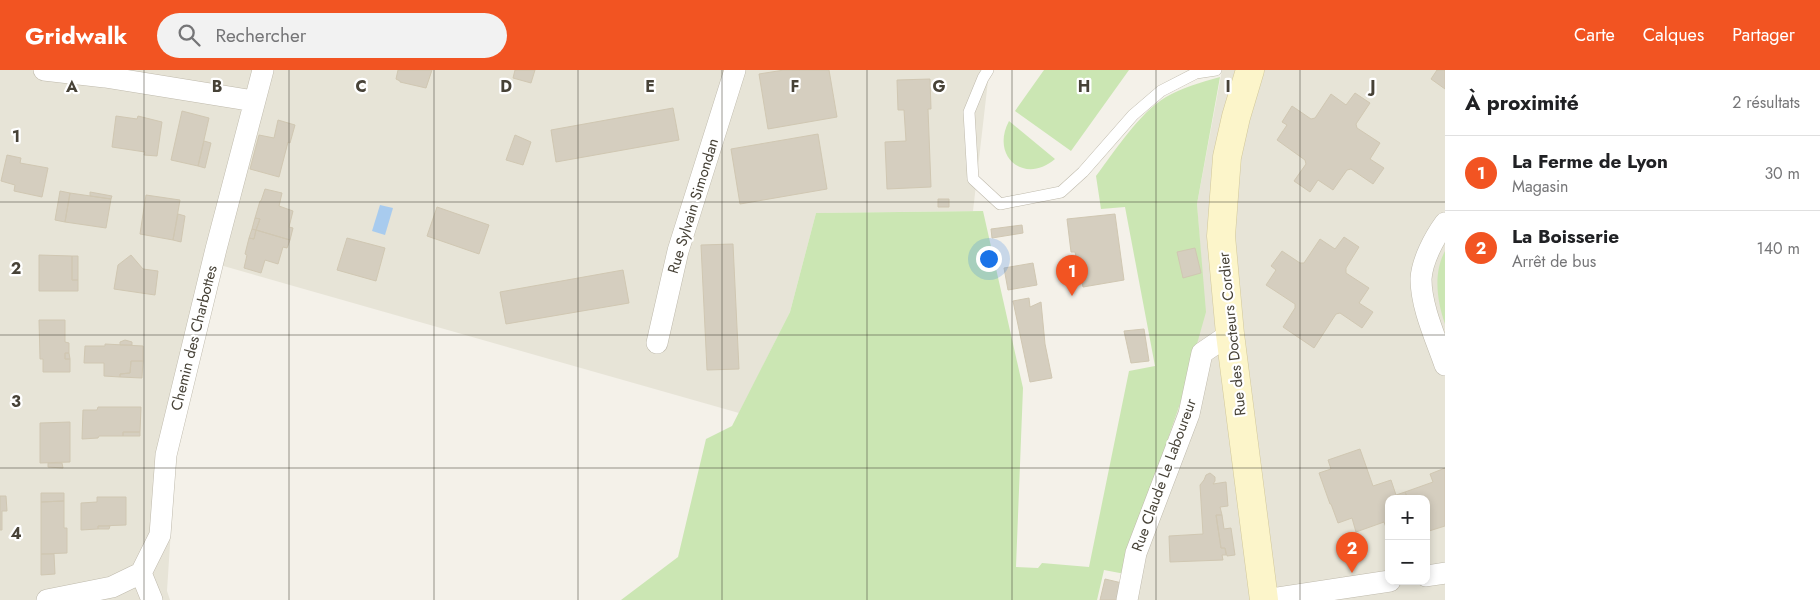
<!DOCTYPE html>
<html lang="fr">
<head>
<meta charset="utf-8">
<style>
	:root { --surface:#fff; --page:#f2f2f2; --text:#202124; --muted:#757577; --line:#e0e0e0; --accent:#f25422 }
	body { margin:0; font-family:Jost,sans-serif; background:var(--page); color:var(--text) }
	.controls { position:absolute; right:15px; bottom:15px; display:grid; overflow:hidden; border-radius:10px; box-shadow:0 2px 8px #0003 }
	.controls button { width:45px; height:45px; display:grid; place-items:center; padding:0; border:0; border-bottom:1px solid var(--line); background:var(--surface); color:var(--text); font:25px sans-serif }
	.you { position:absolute; left:988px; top:188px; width:18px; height:18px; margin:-12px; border:4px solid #fff; border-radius:50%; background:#1a73e8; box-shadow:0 0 0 8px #1a73e833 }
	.badge { display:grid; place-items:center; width:32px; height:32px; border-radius:50%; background:var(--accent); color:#fff; font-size:16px; font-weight:700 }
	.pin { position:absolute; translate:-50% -41px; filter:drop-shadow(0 1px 2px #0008) }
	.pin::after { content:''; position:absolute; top:26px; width:18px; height:15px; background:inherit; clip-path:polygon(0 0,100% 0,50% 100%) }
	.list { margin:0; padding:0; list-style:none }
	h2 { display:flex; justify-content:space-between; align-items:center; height:65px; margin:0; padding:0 20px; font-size:21px }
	h2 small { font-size:16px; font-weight:400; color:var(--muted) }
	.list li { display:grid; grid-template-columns:32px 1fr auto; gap:15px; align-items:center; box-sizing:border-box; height:75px; padding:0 20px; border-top:1px solid var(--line) }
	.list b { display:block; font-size:19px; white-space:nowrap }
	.list p { margin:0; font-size:16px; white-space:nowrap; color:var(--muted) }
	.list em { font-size:16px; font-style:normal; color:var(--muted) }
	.icon { flex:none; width:28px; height:28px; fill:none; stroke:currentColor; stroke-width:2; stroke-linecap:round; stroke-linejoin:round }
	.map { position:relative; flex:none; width:1445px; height:530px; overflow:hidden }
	header { display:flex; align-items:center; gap:30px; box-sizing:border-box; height:70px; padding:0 25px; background:var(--accent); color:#fff }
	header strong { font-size:24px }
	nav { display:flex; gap:28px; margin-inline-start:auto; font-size:18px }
	.search { width:350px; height:45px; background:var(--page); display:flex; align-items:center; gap:12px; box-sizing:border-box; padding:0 18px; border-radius:28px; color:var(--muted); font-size:19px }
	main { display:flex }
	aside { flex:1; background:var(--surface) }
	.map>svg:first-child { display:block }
	.residential { fill:#e7e4d7; fill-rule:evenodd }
	.green { fill:#cbe6b3 }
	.water { fill:#a8cbee }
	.building { fill:#d5cebf; stroke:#d0c7b2 }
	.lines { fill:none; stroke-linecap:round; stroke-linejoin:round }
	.lane-casing { stroke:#bfbaac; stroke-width:12 }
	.street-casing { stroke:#bfbaac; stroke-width:22 }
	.secondary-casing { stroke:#d2c89a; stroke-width:29 }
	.lane { stroke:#fff; stroke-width:11 }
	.street { stroke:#fff; stroke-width:21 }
	.secondary { stroke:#fcf5ca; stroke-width:28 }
	.grid { fill:none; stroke:#474237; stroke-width:1; stroke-opacity:0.55 }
	.labels { text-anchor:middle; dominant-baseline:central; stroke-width:4.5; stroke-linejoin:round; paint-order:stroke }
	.street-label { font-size:15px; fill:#474237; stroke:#fff }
	.grid-label { font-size:16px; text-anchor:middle; font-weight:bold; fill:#474237; stroke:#fff; stroke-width:4.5; stroke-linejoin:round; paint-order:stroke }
</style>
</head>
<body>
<header>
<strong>Gridwalk</strong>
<div class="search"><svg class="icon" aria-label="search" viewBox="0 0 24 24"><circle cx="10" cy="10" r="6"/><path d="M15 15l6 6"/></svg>Rechercher</div>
<nav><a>Carte</a><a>Calques</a><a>Partager</a></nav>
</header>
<main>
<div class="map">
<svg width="1445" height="530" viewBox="0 0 1445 530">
	<rect width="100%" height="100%" fill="#f4f1e9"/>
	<path class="residential" d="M0,0H990L989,2L973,141L816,143L790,242L739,343L220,195L177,366L167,521L170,530H0Z
		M1222,0H1445V530H1120L1130,478L1181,331L1205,242L1197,134ZM1389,429H1426V511H1389Z"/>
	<path class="green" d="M1044,0H1129L1071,81L1015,41Z
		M1220,7L1197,134L1206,242L1181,331L1130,478L1125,504L1104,500L1097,530H621L678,487L706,369L732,356L790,242L816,143L983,141L1023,318L1016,497L1038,498L1042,493L1089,497L1129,301L1155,296L1125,137L1101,139L1096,106C1115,81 1139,43 1166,27C1182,18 1201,12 1220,7Z
		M1009,51L1055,89C1025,115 990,87 1009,51Z
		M1445,181V254C1437,231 1433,203 1445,181Z"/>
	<path class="water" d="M380,135L393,138L385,165L372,161Z"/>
	<path class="building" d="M398,0H432L426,18L400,12V11L396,9Z
		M515,0H535L531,13L513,8Z
		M784,0H829L837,47L768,59L759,4Z
		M1437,0H1445V19L1431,9Z
		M930,9L931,39H928L931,117L887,119L885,72L906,71L904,40H898L897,10Z
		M1355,23L1370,33L1356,54L1357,58L1380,73L1370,89L1384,98L1373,114L1351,99L1347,100L1333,120L1318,110L1310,122L1294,111L1306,94L1305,90L1277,70L1287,55L1282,52L1292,36L1311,49L1315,48L1331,24L1346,35Z
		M673,38L679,70L556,92L551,60Z
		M182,41L209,48L198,96L171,90Z
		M116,46L137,49L138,46L162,52L157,86L144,85L145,82L112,77Z
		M278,50L295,55L290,73L288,72L279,107L250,99L259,65L274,68Z
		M818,64L827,119L740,134L731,79Z
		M515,65L531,72L523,95L506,90Z
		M204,71L211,73L205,98L198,96Z
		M7,85L21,88L20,93L48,98L42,127L14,121L15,115L1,111Z
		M265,119L282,123L279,136L293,141L289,157L293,158L290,170L256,160L260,149L255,148L260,131H261Z
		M60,121L70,123L65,152L55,150Z
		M90,122L112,126L111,129L90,126Z
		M70,123L111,129L106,158L65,152Z
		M146,125L180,130L173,170L140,164Z
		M938,129H949V137H938Z
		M437,137L489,155L479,184L427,166Z
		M178,144L185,146L181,172L173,170Z
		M1115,144L1124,210L1083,217L1075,182H1071L1067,149Z
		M255,148L260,149L256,160L252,159Z
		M1022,155L1023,163L992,168L991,159Z
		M252,159L256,160L254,169L249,168Z
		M256,160L290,170L287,178L283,177L278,194L265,190L261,203L244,198L247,185L245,184L249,168L254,169Z
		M1344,167L1359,177L1346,198V203L1369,218L1359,233L1373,242L1362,258L1340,243L1336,244L1314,278L1283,257L1295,238V234L1266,215L1276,200L1271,196L1282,181L1300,193H1304L1320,169L1335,179Z
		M347,168L385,178L376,211L337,200Z
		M733,174L739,299L707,300L701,175Z
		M1195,178L1201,203L1183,208L1177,182Z
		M39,185L72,186V210H78V221H39Z
		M131,185L143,199L158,201L155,225L114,219L118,195Z
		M72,186H78V210H72Z
		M1033,193L1037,215L1008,220L1004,198Z
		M623,200L629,233L506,254L500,222Z
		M1029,228L1030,237L1041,232L1045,274L1052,308L1030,312L1013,231Z
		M39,250H65V272L69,273V283H65V289H70V302H43V289H40Z
		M1144,259L1149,291L1131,293L1124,261Z
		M125,270L132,272V275H120V272Z
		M105,274L143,276V291H131L130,303L120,304V307L104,306V293H84L85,276H105Z
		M65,283H69L70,289H65Z
		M131,291H143L142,308L120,307V304L130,303Z
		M98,337H141L140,362H123V366H99L98,368L82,369L83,340H97Z
		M70,352V392L40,393V353Z
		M123,362H140V366H123Z
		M1360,379L1373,416L1391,410L1396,425L1405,422L1408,429H1389V459L1387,460L1384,452L1356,462L1352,448L1338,453L1331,434H1330L1319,403L1331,399L1328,390Z
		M48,393H62L63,398L48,397Z
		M1445,398V456L1429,461L1426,453V429H1408L1405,422L1433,412L1430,404Z
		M1210,403L1215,407V411L1213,414L1226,412L1228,436L1220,437L1222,445H1216L1221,478H1225L1226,485H1222L1223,490L1170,492L1169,466L1203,464L1200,415L1204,410L1206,405Z
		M41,423H64V431L41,432Z
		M0,426H6L7,441H2V460H0Z
		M97,427H126V455L98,456V459L81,460V433L97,432Z
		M64,431V458H67V483L41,484V432Z
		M1216,445H1222L1224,459L1231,458L1235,485L1227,486L1225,478H1221Z
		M98,456H110L109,459H98Z
		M41,484H54L55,504L41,505Z
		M1105,509L1122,513L1119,530H1100Z"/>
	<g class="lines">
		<g class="lane-casing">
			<path id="lane" d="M988,0L983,8L969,42L973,109L1000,134L1061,122L1083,102L1133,45L1161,21L1196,3L1216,0"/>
		</g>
		<g class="street-casing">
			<path id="street" d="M44,0L105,7L254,31
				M1445,153C1434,168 1422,191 1421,209C1421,237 1436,269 1445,295
				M657,273L678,181L735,0
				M141,503L152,530
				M1426,506L1445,503
				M47,530L112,517L141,503L160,465L166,385L216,179L263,0
				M1127,530L1136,483L1189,344L1202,283L1230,264
				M1264,530L1390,511"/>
		</g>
		<g class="secondary-casing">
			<path id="secondary" d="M1250,0L1236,47L1227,87L1221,166L1230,264L1264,530"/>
		</g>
		<use href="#lane" class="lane"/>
		<use href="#street" class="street"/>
		<use href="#secondary" class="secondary"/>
	</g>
	<path class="grid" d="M144,0V530M289,0V530M434,0V530M578,0V530M722,0V530M867,0V530M1012,0V530M1156,0V530M1300,0V530M0,132H1445M0,265H1445M0,398H1445"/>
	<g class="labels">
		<g class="street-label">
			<text transform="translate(693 136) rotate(-73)">Rue Sylvain Simondan</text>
			<text transform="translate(1232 264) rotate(-96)">Rue des Docteurs Cordier</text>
			<text transform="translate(194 268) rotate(-76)">Chemin des Charbottes</text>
			<text transform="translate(1164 405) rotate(-70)">Rue Claude Le Laboureur</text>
		</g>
	</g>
	<g class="grid-label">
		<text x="72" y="22">A</text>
		<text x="217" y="22">B</text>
		<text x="361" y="22">C</text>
		<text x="506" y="22">D</text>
		<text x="650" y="22">E</text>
		<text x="795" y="22">F</text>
		<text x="939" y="22">G</text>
		<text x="1084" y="22">H</text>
		<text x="1228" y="22">I</text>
		<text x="1373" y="22">J</text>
		<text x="16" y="72">1</text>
		<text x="16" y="204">2</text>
		<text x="16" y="337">3</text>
		<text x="16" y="469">4</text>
	</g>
</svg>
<div class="controls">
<button>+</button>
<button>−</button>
</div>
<div class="you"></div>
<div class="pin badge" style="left:1072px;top:226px">1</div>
<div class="pin badge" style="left:1352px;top:503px">2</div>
</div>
<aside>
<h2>À proximité<small>2 résultats</small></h2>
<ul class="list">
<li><span class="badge">1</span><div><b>La Ferme de Lyon</b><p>Magasin</p></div><em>30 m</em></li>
<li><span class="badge">2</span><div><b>La Boisserie</b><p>Arrêt de bus</p></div><em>140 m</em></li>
</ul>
</aside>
</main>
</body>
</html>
